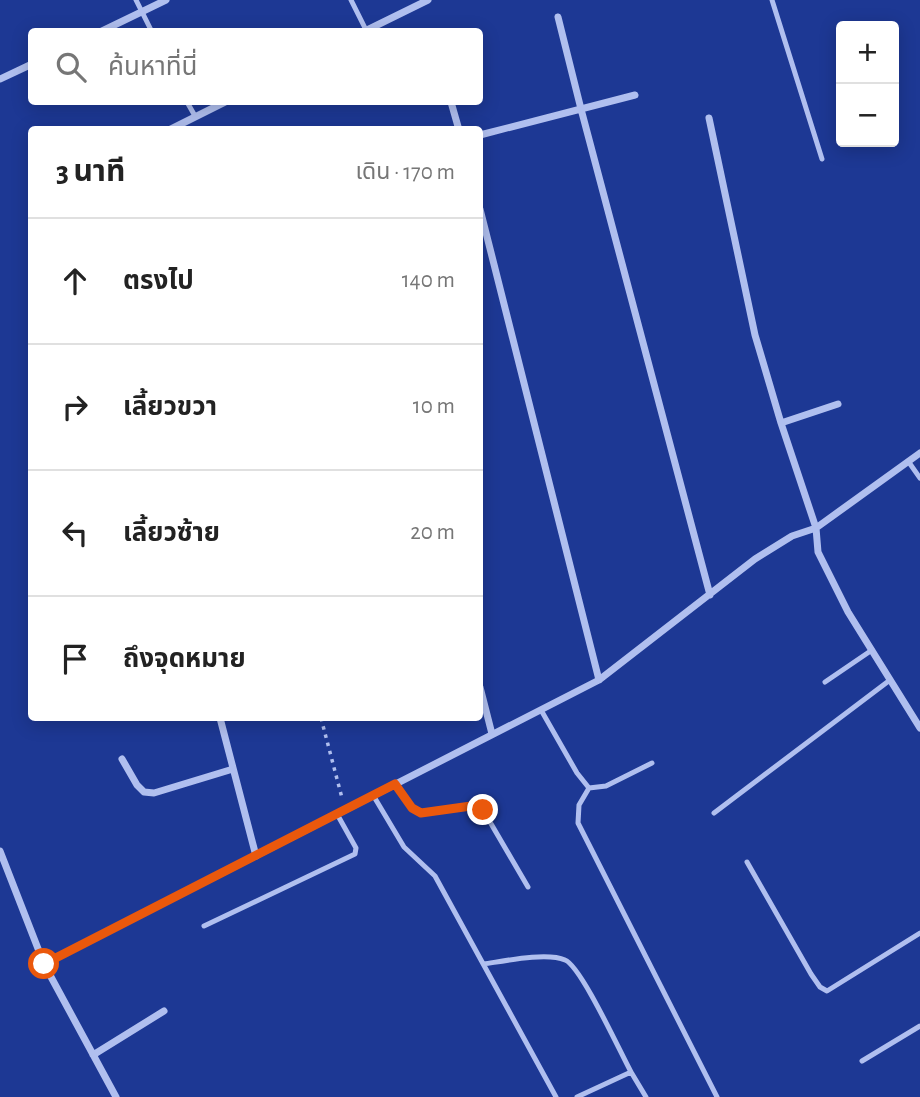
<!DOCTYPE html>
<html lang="th">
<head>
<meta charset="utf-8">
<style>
	:root { --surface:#fff; --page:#f2f2f2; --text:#222; --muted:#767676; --line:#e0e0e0 }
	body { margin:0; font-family:"Alegreya Sans","Noto Sans Thai",sans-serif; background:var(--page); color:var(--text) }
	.controls { position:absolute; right:21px; top:21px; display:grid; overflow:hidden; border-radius:7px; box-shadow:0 4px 18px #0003 }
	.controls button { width:63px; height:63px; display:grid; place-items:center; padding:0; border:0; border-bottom:2px solid var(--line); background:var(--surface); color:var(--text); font:35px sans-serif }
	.stop { position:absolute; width:21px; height:21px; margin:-16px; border:5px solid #ea580c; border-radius:50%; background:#fff }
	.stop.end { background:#ea580c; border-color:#fff; box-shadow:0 2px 7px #0008 }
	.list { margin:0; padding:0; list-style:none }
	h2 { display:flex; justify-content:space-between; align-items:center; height:91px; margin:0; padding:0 28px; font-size:30px }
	h2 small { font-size:23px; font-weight:400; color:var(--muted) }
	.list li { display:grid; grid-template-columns:46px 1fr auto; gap:21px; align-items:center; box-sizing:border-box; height:126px; padding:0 28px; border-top:2px solid var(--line) }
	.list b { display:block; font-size:26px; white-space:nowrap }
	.list em { font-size:23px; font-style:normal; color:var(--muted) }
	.icon { flex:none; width:38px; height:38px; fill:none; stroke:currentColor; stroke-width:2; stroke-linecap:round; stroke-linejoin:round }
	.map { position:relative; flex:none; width:920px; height:1097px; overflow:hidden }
	.search { position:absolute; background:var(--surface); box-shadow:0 4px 18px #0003; left:28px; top:28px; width:455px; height:77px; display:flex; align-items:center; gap:18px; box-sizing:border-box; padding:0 24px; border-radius:7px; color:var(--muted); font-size:26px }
	.panel { position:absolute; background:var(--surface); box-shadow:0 4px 18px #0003; left:28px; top:126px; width:455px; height:595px; border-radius:7px }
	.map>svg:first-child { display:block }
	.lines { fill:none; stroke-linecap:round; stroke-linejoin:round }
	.path { stroke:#b0bfef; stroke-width:3.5; stroke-dasharray:3.5 5; stroke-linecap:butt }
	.service { stroke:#b0bfef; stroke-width:5 }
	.minor { stroke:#b0bfef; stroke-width:7 }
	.route { stroke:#ea580c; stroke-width:9 }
</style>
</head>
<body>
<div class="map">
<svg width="920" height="1097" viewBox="0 0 920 1097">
	<rect width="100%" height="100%" fill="#1d3894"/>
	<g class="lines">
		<path class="path" d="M321,718L342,798"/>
		<path class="service" d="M136,0L152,32
			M351,0L366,30
			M772,0L822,159
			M187,102L195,116
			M908,461L920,478
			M825,682L872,650
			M541,710L577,773L589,788L606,786L652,763
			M395,784L412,808L421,813L471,806H478L483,810L528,887
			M589,788L579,805L578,823L717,1097
			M373,795L404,847L435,876L556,1097
			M714,813L890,680
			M747,862L811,974L820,987L827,991L920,933
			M204,926L355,854L356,848L337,814
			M484,964C504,961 547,952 565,960C581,966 620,1052 631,1072
			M862,1061L920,1026
			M577,1097L631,1072L646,1097"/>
		<path class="minor" d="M558,17L581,109L710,595
			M100,32L166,0
			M363,32L428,0
			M0,79L32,64
			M451,102L459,130
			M709,118L755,335L781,423L816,528L818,552L848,612L920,728
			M169,130L225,102
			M480,135L635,95
			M480,209L599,680
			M781,423L838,404
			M480,687L492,734
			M220,718L256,856
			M122,759L137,785L144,792L154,793L233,769
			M0,851L44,964L116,1097
			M44,964L599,680L755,559L792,536L816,528L920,453
			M93,1055L164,1011"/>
	</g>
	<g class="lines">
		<path class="route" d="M44,964L395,784L412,808L421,813L471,806H478L483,810"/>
	</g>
</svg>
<div class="controls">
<button>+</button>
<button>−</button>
</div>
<div class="stop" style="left:44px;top:964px"></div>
<div class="stop end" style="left:483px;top:810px"></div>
<div class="search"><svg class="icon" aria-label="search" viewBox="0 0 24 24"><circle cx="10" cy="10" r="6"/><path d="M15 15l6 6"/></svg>ค้นหาที่นี่</div>
<section class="panel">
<h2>3 นาที<small>เดิน · 170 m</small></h2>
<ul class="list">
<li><svg class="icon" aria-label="ahead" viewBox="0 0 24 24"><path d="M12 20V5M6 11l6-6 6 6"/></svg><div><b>ตรงไป</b></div><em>140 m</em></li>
<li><svg class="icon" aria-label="right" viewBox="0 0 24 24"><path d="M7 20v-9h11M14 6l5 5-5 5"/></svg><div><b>เลี้ยวขวา</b></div><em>10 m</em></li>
<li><svg class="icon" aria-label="left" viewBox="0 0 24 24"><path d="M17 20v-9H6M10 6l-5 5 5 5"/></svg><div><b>เลี้ยวซ้าย</b></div><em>20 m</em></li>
<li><svg class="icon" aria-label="arrive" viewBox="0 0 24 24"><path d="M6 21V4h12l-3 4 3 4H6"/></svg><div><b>ถึงจุดหมาย</b></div></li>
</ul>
</section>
</div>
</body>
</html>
